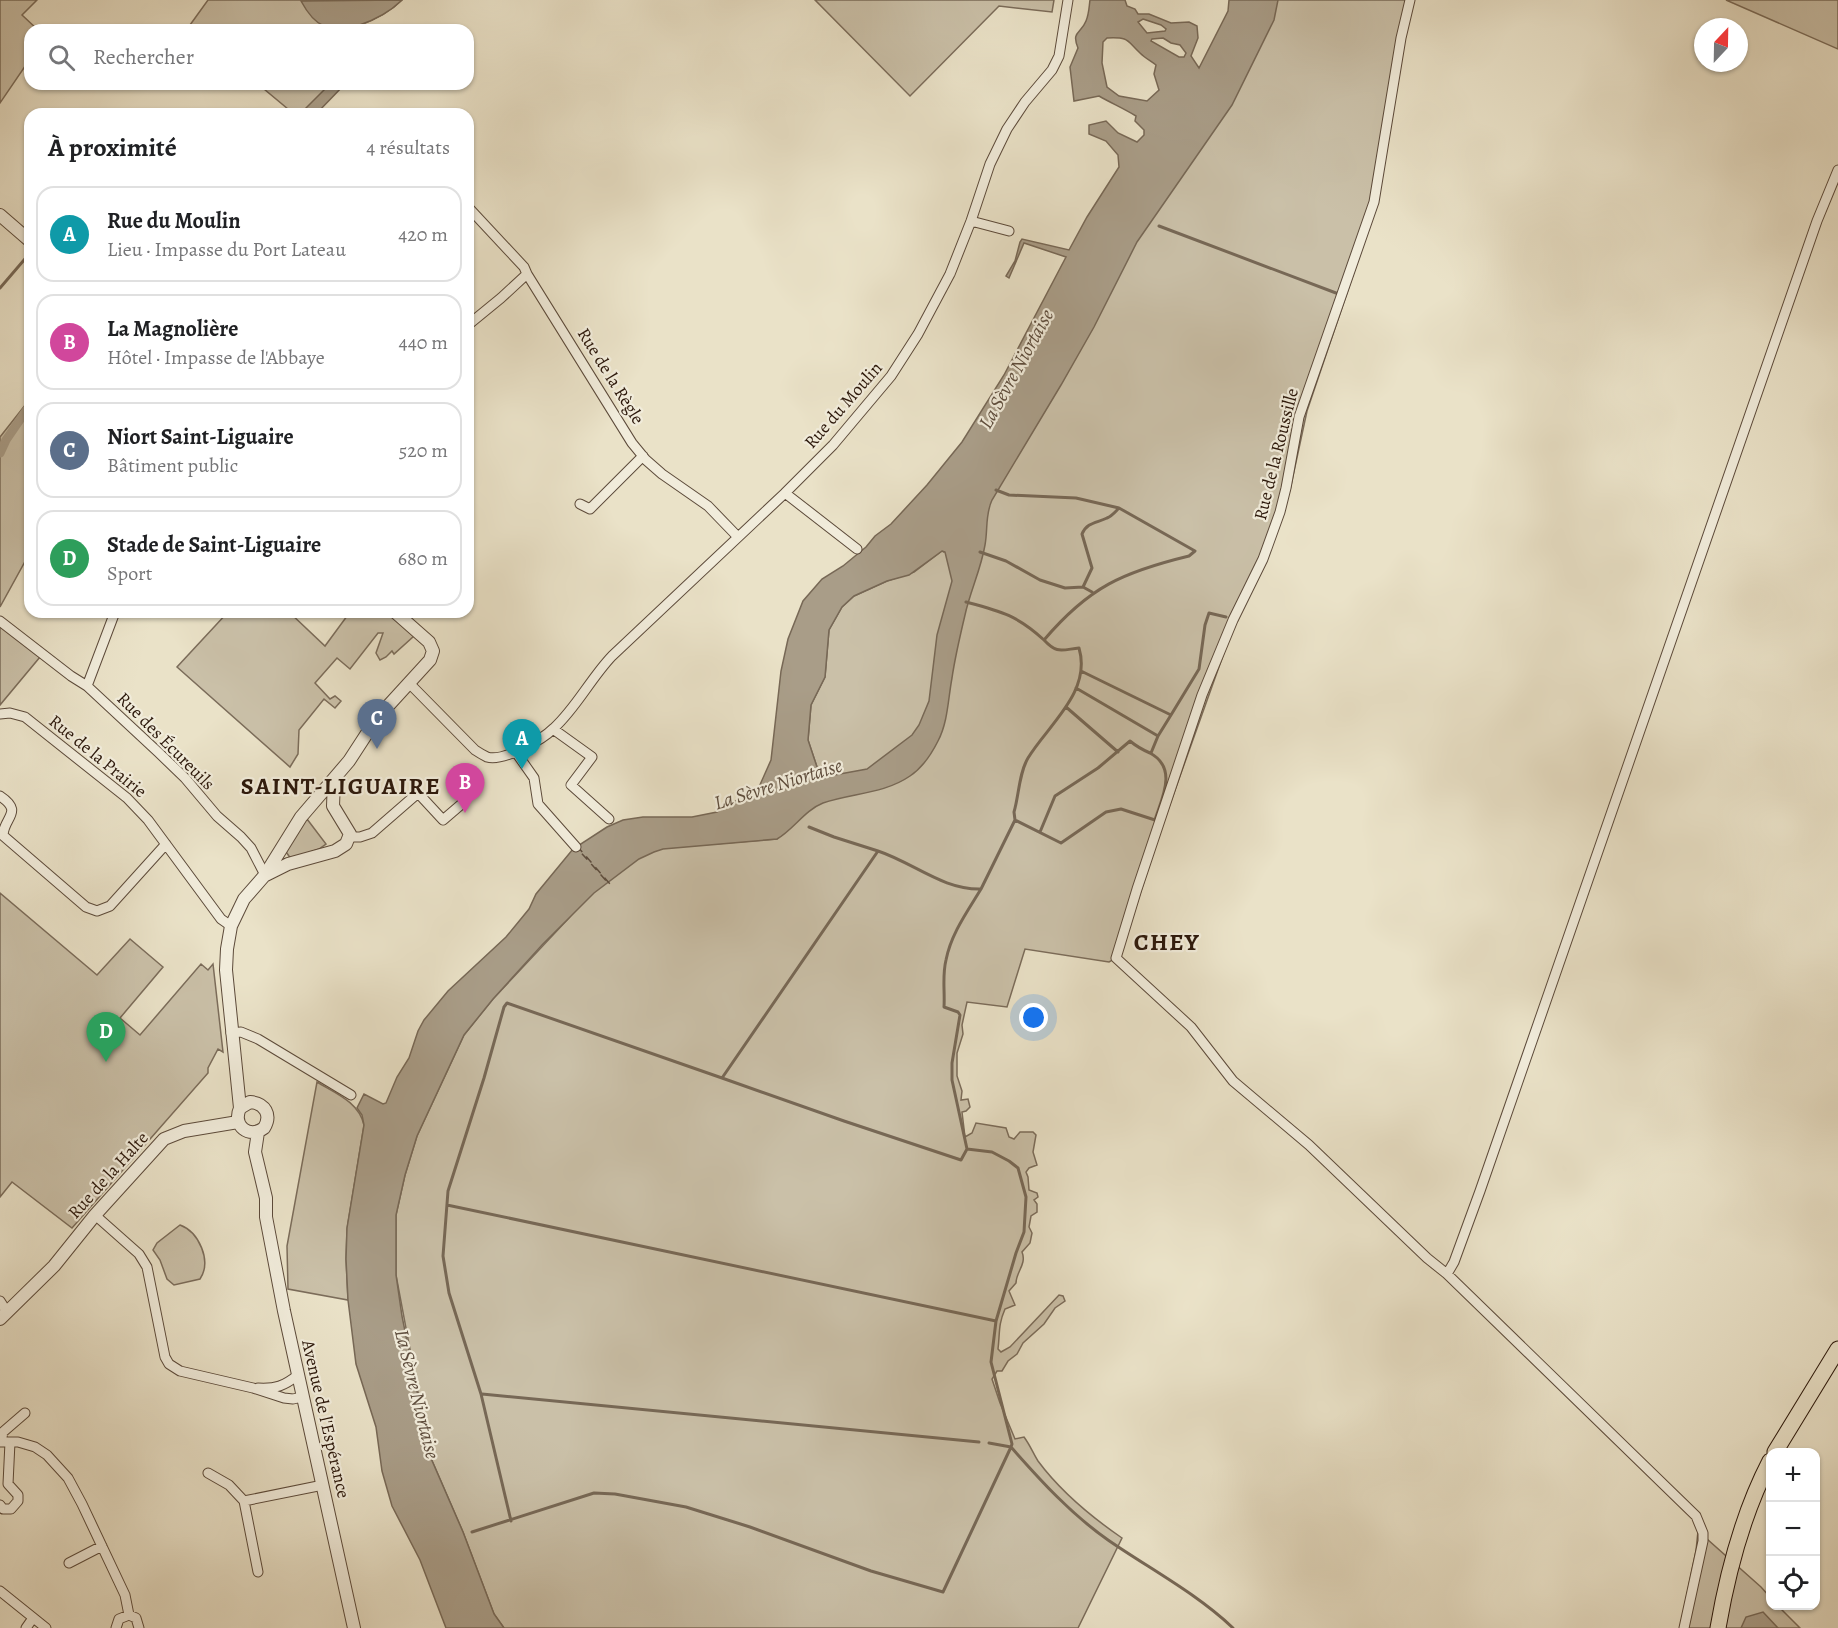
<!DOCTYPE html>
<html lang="fr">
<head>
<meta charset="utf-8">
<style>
	:root { --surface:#fff; --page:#f6f6f6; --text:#202124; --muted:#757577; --line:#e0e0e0; --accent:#1a73e8 }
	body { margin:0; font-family:Alegreya,serif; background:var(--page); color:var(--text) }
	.controls { position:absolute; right:18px; bottom:18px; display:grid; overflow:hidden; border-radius:12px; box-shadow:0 2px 4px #0004 }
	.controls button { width:54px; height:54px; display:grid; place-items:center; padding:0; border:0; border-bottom:2px solid var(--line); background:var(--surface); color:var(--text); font:30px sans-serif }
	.compass { position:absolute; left:1694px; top:18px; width:54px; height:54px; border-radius:50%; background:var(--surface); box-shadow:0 2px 4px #0004; rotate:22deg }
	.you { position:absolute; left:1034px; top:1018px; width:21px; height:21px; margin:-15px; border:4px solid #fff; border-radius:50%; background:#1a73e8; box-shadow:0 0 0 9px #1a73e833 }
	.badge { display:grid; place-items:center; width:39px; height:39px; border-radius:50%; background:var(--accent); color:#fff; font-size:20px; font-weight:700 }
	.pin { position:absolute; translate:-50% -50px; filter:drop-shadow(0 2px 3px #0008) }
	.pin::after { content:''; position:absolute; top:32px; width:21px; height:18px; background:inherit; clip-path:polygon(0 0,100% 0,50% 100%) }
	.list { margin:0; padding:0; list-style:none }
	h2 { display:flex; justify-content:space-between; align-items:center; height:78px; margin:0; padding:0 24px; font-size:26px }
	h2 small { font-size:20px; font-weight:400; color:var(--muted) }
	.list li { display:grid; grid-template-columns:39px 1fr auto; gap:18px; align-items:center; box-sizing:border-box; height:96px; margin:0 12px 12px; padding:0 12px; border:2px solid var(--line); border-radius:18px }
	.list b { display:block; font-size:22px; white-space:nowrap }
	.list p { margin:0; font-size:20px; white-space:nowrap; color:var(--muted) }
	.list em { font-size:20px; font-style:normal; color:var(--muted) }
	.icon { flex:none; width:33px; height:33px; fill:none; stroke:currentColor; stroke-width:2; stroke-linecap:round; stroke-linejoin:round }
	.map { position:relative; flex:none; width:1838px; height:1628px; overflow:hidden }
	.search { position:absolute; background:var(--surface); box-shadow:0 2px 4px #0004; left:24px; top:24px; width:450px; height:66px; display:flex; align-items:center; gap:15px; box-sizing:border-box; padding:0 21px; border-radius:18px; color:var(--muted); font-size:22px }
	.panel { position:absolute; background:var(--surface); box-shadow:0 2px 4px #0004; left:24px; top:108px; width:450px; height:510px; border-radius:18px }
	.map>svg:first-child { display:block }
	.green { fill:#cac0a8; stroke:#7b6c5a; stroke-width:1.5 }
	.water { fill:#a99d88; stroke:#776856; stroke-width:1.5; fill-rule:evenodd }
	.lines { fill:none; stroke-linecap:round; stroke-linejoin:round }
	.stream { stroke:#776856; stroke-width:3 }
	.canal { stroke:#a99d88; stroke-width:9 }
	.ferry { stroke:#5e4d3d; stroke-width:1.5; stroke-dasharray:8 6; stroke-linecap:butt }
	.minor-casing { stroke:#5c4a3a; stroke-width:11 }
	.tertiary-casing { stroke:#5c4a3a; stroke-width:14 }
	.primary-casing { stroke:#2c180b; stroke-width:17 }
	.minor { stroke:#f1ecdb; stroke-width:9 }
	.tertiary { stroke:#f1ecdb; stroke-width:12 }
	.primary { stroke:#eae2c8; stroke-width:15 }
	.labels { text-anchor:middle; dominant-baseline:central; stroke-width:4.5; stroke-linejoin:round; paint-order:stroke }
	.street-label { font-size:18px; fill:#2c180b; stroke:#f1ecdb }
	.water-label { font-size:20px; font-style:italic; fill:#5e4d3d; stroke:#f1ecdb }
	.district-label { font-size:24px; font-weight:bold; letter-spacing:1.5px; fill:#2c180b; stroke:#f1ecdb }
</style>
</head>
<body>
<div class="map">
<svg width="1838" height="1628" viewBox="0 0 1838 1628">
	<rect width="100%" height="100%" fill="#eae2c8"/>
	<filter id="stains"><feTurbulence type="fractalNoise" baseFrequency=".00333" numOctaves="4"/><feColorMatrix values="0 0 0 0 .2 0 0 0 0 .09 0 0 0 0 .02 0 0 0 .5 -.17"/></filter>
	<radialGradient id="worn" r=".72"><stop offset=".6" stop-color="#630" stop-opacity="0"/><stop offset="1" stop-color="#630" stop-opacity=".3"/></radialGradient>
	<path class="green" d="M0,0H37L22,15L38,30H30V59L0,103Z
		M208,0H402C389,13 375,20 358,26L359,30H195L190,25Z
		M815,0H1054L1052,12L999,6L910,96Z
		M1252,0H1411L1375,210L1307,411L1290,490L1235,622L1160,832L1120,956L1109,962L1025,949L1007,1007L967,1002L962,1025L963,1034L957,1053V1076L962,1091L961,1100L968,1099L970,1107L966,1111L962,1112L965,1137L972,1133L976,1123L1006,1128L1009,1137L1014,1139L1020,1132H1033L1036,1135L1033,1152L1037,1165L1029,1168L1026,1172L1028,1177L1029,1190L1037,1193L1038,1197L1034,1200L1037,1204V1212L1031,1216L1029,1227L1032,1233L1030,1243L1022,1252C1027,1264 1016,1272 1016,1283L1009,1291L1015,1305L1005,1309C998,1325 1000,1333 998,1349L1001,1352L1010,1347L1059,1295L1063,1296L1065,1301L1055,1308L1044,1324L1023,1343L1017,1354L1008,1361L1002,1371H997L992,1379L1000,1403L1015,1439L1024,1437C1030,1445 1033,1453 1038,1461C1061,1492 1090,1516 1122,1538L1078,1628H504L494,1614L463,1532L430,1456L396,1275V1215L405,1175L417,1136L464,1035L493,999L568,919L626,851L777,839L817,767L808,740L811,705L825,677L829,630L842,607L854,596L887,581L914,572L942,551L944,552Z
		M1726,0H1838V49Z
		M258,84H341L307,114H294Z
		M30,399V559L27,558L0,607V437Z
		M228,612H289L325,646L350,612H387L414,636L394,654L392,651L386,657L380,660L376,653L383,633H378L350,669L337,658L315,683L330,699L335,696L341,701L335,708L324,699L299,730L298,754L290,767L177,667Z
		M0,619L40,657L0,705Z
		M307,819L326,844L319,849L291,859L284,849L301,824Z
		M0,893L97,975L130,939L163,967L120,1018L140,1035L201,964L208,970L213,964L223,1052L218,1049L208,1068V1073L72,1228L12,1182L0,1197Z
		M317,1082C335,1093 359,1102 364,1125L347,1229L346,1259L348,1300L288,1289L287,1246Z
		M180,1225C199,1232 212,1261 200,1279L174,1285L167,1279L160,1260L153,1250L157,1243Z
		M1698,1531L1761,1587L1770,1597V1606H1778L1800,1628H1680L1696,1551Z"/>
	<path class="water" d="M402,0C389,13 375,20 357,26L358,30C328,30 316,29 301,1Z
		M1090,0H1125L1127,6L1135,9L1138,14H1149L1171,23L1189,22L1197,26L1198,38L1191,56L1199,68L1228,11L1229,0H1278L1274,20L1232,105L1137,242L1094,327L1061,385L992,500C985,515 988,529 985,545C981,569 970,592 965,615C960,636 955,657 952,678C948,699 948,722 938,741C932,753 922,768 910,776C884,794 852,793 823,803C805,810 793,830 777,839L663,849L654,852L639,859L594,893L542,945L493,999L464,1035L417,1136L405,1175L396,1215V1275L402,1316L430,1456L463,1532L494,1614L504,1628H446L420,1560L392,1506L382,1471L376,1427L356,1364L348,1300L346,1259L347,1228L364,1125L362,1115L357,1108L364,1094L383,1104L386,1103L397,1077L409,1058L418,1031L424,1020L448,991L506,937L529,909L536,894L573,849L607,827L623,820L643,817H692L717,812L759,787L771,760L781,671L788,639L803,601L822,579L843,566L866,547L875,536L891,524L927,485L962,442L1004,375L1066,257L1024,243L1009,278L1006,276L1015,261L1020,242L1022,239L1069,250L1087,217L1119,167L1118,155L1106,141L1089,134V125L1106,121L1118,133L1137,142L1144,135V130L1135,121L1136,116C1123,108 1111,103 1099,96L1074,101L1070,67L1078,48C1071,31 1081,34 1086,21C1089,14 1089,7 1090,0ZM1143,19L1161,25L1166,29L1165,31L1147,33L1138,22ZM1107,38C1130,37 1126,40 1140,53C1145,58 1151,61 1156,65L1154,74L1159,90L1147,101L1119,96L1107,87L1102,63L1103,42ZM1163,38L1171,43L1180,45L1186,53L1184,57H1179L1151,41L1152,39ZM942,551L945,552L952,581L937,635L929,701L919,725L912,735L867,769L829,776L823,774L817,767L808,740L811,705L825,677L829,630L842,607L854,596L887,581L909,575Z
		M330,84H345L316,114H300Z
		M1763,1612L1778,1628H1741L1746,1617Z"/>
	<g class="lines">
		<path class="stream" d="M1159,226L1336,293
			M0,288L30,253
			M996,490L1009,495L1076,498L1119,508L1195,551L1189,556C1123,572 1089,587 1044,640C1057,654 1061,650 1079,648C1092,692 1048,725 1028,758C1019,773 1019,795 1014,812L1015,820
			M980,552L1006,561L1040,580L1065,588L1083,587L1092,592
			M1083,587L1092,568L1082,534C1087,522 1097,523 1107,518C1112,516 1115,512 1119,508
			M966,602C1000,611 1017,615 1044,640
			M1081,671L1171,715L1158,736
			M1076,688L1158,736L1151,753
			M1066,707L1118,752
			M1171,715L1199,669L1205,625L1209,613L1226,617
			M981,889L1015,820L1061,843L1106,812L1121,809L1155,820C1162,798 1178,768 1150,753C1143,750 1136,746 1130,741L1098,768L1055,796L1040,832
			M722,1078L844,1121L961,1160L967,1149L952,1080V1063L960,1015L958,1012L944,1007C945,991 942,976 946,960C951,934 967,912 981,889C943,890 914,863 878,851
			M967,1149L992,1152L1009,1161L1018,1168L1026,1197L1024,1232L1016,1253L996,1321L991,1362L1012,1444L1011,1447L989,1443
			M447,1205L996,1321
			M482,1394L979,1442
			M511,1521L481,1394L449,1293L443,1256L448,1191L484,1078L504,1007L507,1003L722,1078L878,851L834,837L809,827
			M472,1532L594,1493L615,1494L686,1507L750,1527L871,1571L943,1592L1011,1447C1041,1481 1071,1514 1108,1540C1150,1569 1196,1593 1233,1628"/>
		<path class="canal" d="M0,453L6,440L30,405"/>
		<path class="ferry" d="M577,846L610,884H609L576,847Z"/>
		<g class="minor-casing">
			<path id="minor" d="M1410,0L1401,38L1374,202L1299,417L1286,488L1280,512L1263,559L1233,620L1202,695L1137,889L1116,958L1191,1027L1233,1081L1309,1145L1427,1258L1447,1274L1696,1516L1703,1533V1541L1684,1628
				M468,207L524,267L527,274
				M971,221L1009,231
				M468,325L501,298L527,274L632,443L646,460L662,474L708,506L737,536
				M785,493L857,549
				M580,504L590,509L643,456
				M115,612L87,686L158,752L185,778L217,816L241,837L251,848L265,875
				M0,621L71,676L87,686
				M409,683L475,750C478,752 483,755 487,757C503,762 542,740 554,728C576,708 591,678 612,656L785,493L833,445L891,376L918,334L950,274L971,221L990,164L1007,129L1025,102L1052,70L1059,56L1068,0
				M0,714L10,713L25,717L127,798L148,820L221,919L231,926
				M553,729L592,757L571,785L609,819
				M515,751L534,778L538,804L576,847
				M0,796C24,812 4,817 3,835
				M0,833L86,907L97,911L110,906L166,844
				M350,837H360L372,833L418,793L443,820L464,802
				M231,1033L241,1032L258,1039L351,1095
				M95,1215L139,1254L147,1267L165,1357L169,1364L180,1371L253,1388L284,1398L293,1399L302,1397
				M1447,1274L1454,1262L1480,1191L1817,221L1838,170
				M0,1301L7,1312
				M258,1388C276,1389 284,1386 298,1375
				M0,1442H18L35,1447L47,1455L68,1478L82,1504L125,1595L129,1615
				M1,1442L3,1432L25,1413
				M208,1473L229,1485L244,1501L323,1485
				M244,1501L258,1572
				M0,1505L3,1509H11L18,1501V1495L8,1484L10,1442
				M69,1563L102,1546
				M0,1591L46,1628
				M26,1628L33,1618
				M116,1628L119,1619L129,1615L136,1618L139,1628"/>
		</g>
		<g class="tertiary-casing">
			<path id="tertiary" d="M0,215L30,241
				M266,875L288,864L335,851L346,844L350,834L333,806L334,780
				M240,1108L250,1102C265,1103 272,1115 264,1128C249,1139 232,1126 240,1108L226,970L227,949L231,926L244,899L265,875L301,817L349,761L377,718L430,660L433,651L429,642L395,612
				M258,1132L255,1152L266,1198V1217L284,1311L354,1628
				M0,1319L54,1266L95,1215L164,1139L184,1131L238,1122"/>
		</g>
		<g class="primary-casing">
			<path id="primary" d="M1775,1452L1838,1349
				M1718,1628C1728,1570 1743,1513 1770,1461"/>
		</g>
		<use href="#minor" class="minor"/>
		<use href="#tertiary" class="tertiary"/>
		<use href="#primary" class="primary"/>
	</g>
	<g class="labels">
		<g class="street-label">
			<text transform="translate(611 376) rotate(58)">Rue de la Règle</text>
			<text transform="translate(843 405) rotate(-49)">Rue du Moulin</text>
			<text transform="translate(1276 454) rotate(-76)">Rue de la Roussille</text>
			<text transform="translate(166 741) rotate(45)">Rue des Écureuils</text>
			<text transform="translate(98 756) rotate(39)">Rue de la Prairie</text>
			<text transform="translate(108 1175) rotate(-48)">Rue de la Halte</text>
			<text transform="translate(326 1419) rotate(77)">Avenue de l'Espérance</text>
		</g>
		<g class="water-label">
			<text transform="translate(1016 369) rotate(-61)">La Sèvre Niortaise</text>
			<text transform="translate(778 784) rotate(-17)">La Sèvre Niortaise</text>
			<text transform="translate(417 1394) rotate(76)">La Sèvre Niortaise</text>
		</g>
		<g class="district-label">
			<text x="341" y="786">SAINT-LIGUAIRE</text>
			<text x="1167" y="942">CHEY</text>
		</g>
	</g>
	<rect width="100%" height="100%" filter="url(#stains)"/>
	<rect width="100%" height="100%" fill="url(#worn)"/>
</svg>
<div class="controls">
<button>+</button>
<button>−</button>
<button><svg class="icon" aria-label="locate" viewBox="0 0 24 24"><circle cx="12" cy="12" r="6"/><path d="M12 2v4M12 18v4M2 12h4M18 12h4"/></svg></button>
</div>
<svg class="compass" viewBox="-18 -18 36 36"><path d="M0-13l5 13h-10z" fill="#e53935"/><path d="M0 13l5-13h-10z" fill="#757577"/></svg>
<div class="you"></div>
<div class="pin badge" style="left:522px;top:769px;background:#0f9aa8">A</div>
<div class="pin badge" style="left:465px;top:813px;background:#d1479c">B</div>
<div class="pin badge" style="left:377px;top:749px;background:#5c6f8a">C</div>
<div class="pin badge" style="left:106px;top:1062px;background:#2e9e5b">D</div>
<div class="search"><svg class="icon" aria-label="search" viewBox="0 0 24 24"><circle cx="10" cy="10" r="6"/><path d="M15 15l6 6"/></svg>Rechercher</div>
<section class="panel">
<h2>À proximité<small>4 résultats</small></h2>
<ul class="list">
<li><span class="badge" style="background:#0f9aa8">A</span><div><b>Rue du Moulin</b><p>Lieu · Impasse du Port Lateau</p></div><em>420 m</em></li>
<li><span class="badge" style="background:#d1479c">B</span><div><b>La Magnolière</b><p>Hôtel · Impasse de l'Abbaye</p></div><em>440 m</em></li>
<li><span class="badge" style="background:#5c6f8a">C</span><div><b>Niort Saint-Liguaire</b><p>Bâtiment public</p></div><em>520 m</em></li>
<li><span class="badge" style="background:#2e9e5b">D</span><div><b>Stade de Saint-Liguaire</b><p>Sport</p></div><em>680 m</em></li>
</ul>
</section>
</div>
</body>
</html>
